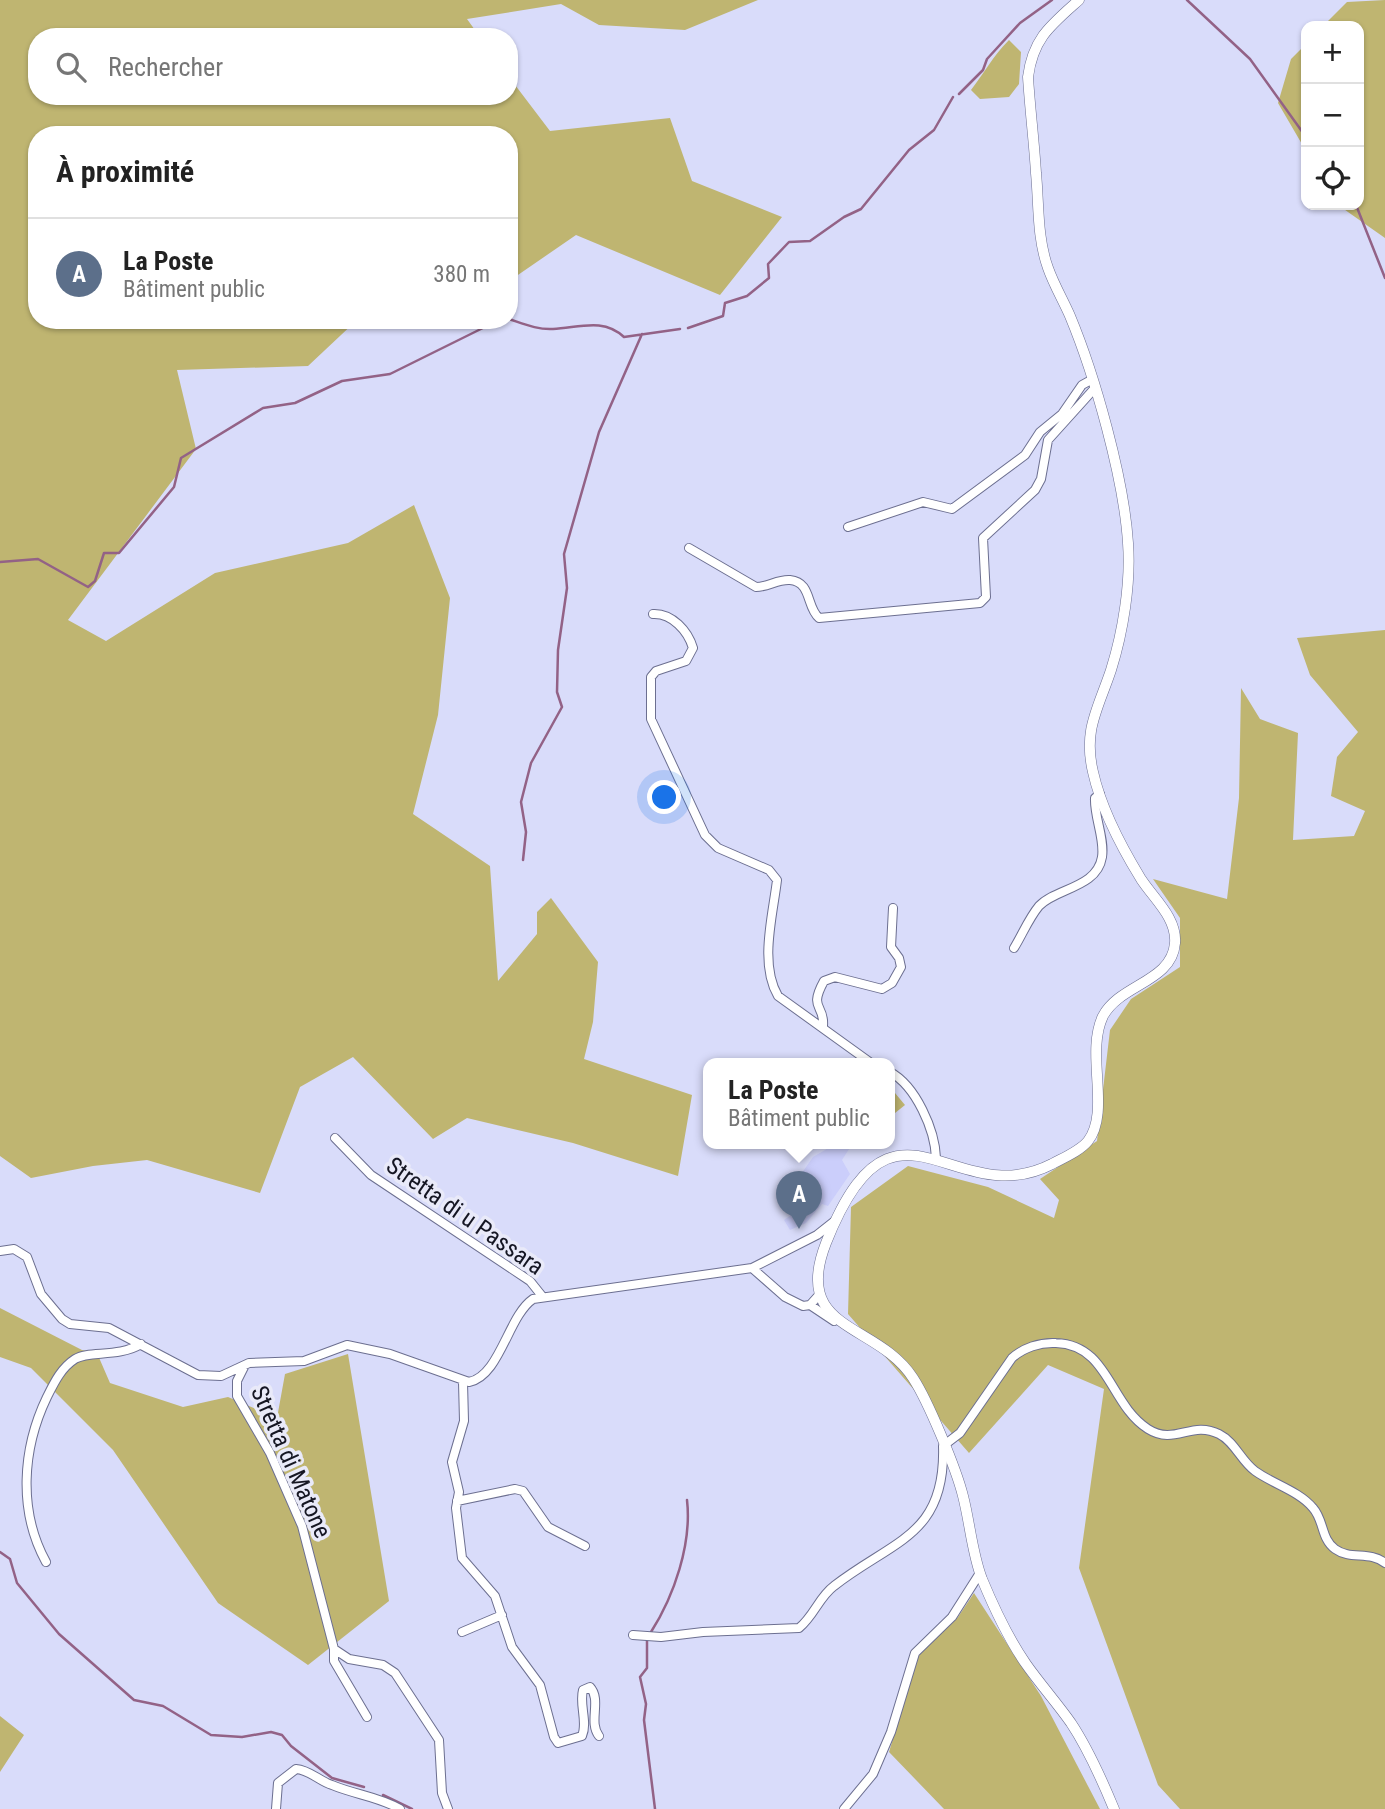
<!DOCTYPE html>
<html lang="fr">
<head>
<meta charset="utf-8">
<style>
	:root { --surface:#fff; --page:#f6f6f6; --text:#222; --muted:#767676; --line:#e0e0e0; --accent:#786c06 }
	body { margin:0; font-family:"Roboto Condensed",sans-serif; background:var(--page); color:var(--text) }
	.controls { position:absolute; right:21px; top:21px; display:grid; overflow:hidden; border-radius:14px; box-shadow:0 2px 5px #0004 }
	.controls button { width:63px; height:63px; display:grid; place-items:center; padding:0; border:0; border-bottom:2px solid var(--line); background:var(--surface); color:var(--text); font:35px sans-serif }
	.you { position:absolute; left:665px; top:798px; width:24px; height:24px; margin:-18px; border:5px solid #fff; border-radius:50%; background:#1a73e8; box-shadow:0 0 0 10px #1a73e833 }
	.badge { display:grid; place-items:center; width:46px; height:46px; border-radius:50%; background:var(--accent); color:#fff; font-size:23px; font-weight:700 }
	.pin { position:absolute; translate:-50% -58px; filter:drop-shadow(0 2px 4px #0008) }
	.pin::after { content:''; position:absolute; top:37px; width:24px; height:21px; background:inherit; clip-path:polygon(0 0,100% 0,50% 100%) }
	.popup { position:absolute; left:703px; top:1058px; width:192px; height:91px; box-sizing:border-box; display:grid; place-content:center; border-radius:14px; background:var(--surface); filter:drop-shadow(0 2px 5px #0005); font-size:23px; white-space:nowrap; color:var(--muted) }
	.popup b { font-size:26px; color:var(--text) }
	.popup::after { content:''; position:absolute; left:50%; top:100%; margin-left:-14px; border:14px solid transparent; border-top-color:var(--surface) }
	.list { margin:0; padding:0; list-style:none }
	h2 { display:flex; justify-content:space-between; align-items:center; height:91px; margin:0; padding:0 28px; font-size:30px }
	h2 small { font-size:23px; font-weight:400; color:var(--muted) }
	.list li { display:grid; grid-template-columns:46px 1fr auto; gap:21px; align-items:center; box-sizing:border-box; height:112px; padding:0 28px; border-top:2px solid var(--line) }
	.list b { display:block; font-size:26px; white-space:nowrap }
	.list p { margin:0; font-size:23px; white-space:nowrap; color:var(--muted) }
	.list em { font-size:23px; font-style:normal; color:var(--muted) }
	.icon { flex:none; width:38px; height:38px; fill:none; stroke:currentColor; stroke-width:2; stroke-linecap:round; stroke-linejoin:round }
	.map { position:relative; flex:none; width:1385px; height:1809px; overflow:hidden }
	.search { position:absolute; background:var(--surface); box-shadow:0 2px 5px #0004; left:28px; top:28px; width:490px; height:77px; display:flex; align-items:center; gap:18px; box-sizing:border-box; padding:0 24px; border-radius:28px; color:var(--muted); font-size:26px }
	.panel { position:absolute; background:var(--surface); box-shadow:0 2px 5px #0004; left:28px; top:126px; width:490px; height:203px; border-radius:28px }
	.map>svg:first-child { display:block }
	.built { fill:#cbcefb }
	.green { fill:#bfb571 }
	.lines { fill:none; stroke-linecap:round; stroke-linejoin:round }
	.stream { stroke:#936286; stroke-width:2.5 }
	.minor-casing { stroke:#6c6f90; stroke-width:10 }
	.tertiary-casing { stroke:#6c6f90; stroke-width:11 }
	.minor { stroke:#fff; stroke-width:8 }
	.tertiary { stroke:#fff; stroke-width:10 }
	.labels { text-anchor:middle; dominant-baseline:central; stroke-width:7; stroke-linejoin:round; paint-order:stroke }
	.street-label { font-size:24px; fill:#151623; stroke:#e9eaf9 }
</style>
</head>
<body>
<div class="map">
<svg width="1385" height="1809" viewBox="0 0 1385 1809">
	<rect width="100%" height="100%" fill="#d9dcfa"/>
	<path class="built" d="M837,1143H853L842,1160L850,1174L828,1206L822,1204L806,1223L790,1230L784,1220L790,1216L804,1191L795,1183L813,1157Z"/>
	<path class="green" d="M0,0H758L685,30L599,25L561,4L467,19L480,37H37V96H509V77L550,131L670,118L692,181L782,217L720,295L576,235L515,277L509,272V135H37V320H357L308,366L177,370L196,449L68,620L106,641L215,573L348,543L414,505L450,598L438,715L413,814L490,866L498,981L537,934V912L551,898L598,962L593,1022L584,1059L692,1095L678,1176L573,1143L467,1118L433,1139L353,1057L300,1087L260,1193L147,1160L93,1166L31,1178L0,1156Z
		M1385,0V238L1338,205H1359V26H1323L1347,2Z
		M1009,40L1021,52L1019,84L1009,97L980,99L971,90C985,72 993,56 1009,40Z
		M1306,44V151L1278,103L1291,59Z
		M1385,630V1809H1180L1158,1785L1079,1568L1104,1389L1048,1365L969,1453L848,1314L851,1207L908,1166L988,1187L1054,1218L1059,1200L1040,1179L1097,1141L1110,1030L1131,999L1180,967V918L1153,879L1227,899L1239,798L1241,688L1260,719L1298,733L1293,840L1354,836L1365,811L1331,796L1337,757L1358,732L1310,675L1297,638Z
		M895,1093L905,1105L890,1117V1097Z
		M0,1308L82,1350L97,1353L110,1383L183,1407L228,1397L277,1418L285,1374L348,1354L389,1601L308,1665L218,1603L113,1450L31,1368L0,1357Z
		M974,1593L1041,1696L1100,1809H944L889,1752L919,1653L958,1617Z
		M0,1716L24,1735L0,1772Z"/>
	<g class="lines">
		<path class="stream" d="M1187,0L1250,59L1306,137
			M959,94L983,70L987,59L1020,23L1052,0
			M1356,205L1385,278
			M509,319C524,324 538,330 553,329C578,328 603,317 624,337L680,329
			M688,328L723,316L725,303L747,296L769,278L768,264L789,242L810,241L844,217L861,209L909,150L934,130L953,97
			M0,562L38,559L88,587L95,581L104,553H119L174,487L181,458L263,408L295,403L342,381L390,374L499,320
			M523,860L526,832L521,802L531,763L562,707L557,692L558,650L567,588L564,554L599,432L642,334
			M0,1552L10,1559L17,1583L59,1634L134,1700L163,1706L211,1735L242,1737L271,1732L282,1735L291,1746L332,1778L364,1787
			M651,1632C674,1596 692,1544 687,1500
			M647,1640V1668L640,1677L646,1704L644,1720L655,1809
			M383,1795L412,1809"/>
		<g class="minor-casing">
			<path id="minor" d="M848,527L923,502L952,509L1025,455L1040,432L1062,414L1082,385L1091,380
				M689,548L756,587C768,587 778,579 790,580C812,582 806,607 819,618L980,603L986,597L983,538L1035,490L1041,479L1048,440L1094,389
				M653,614C672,613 688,631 693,648L686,661L656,671L651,677V719L705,835L718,848L769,870L777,880C773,915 759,964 778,996L871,1063
				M1014,948C1022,935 1029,918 1039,906C1056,888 1097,888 1102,857C1105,839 1094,817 1095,798L1100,794
				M823,1026C825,1004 808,1010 824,981L835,977L882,989L892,983L901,967L899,958L891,947L893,908
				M890,1072C916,1086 935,1130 936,1158
				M335,1138L371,1175L530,1281L542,1296
				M0,1251L14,1249L27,1257L41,1294L62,1319L70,1324L109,1328L198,1375L221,1376L249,1363L304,1361L347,1345L390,1354L469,1382C500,1376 508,1316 533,1299L752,1268L817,1235L836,1220
				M752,1268L785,1297L803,1306L810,1305L819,1295
				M810,1305L834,1321
				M245,1365L237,1381V1396L270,1453L302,1526L334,1649L349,1659L383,1665L395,1673L439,1740L442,1793L448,1809
				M463,1382L464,1421L452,1462L459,1492L456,1508L462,1558L495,1596L512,1647L540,1685L554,1737L558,1743L582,1736C588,1722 579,1705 583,1690L590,1687C602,1700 588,1722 599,1736
				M457,1501L515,1489L523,1491L548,1527L585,1546
				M46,1562C18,1511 22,1449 47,1397C54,1383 61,1368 75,1359C89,1350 118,1358 141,1344
				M462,1632L502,1615
				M633,1635L661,1637L703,1632L799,1628C814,1616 819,1597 834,1586C893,1540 946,1536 943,1446L960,1433L1012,1358C1023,1348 1040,1342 1056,1343C1109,1345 1109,1404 1148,1429C1175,1446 1191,1420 1219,1434C1235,1442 1241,1461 1255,1471C1273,1484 1299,1491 1313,1508C1324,1520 1321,1539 1335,1549C1350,1560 1370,1551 1385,1563
				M334,1649V1661L367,1717
				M276,1809L278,1783L296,1769C310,1770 319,1781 332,1785C356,1795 377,1796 400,1809
				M844,1809L873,1774L891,1732L915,1653L952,1617L980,1573"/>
		</g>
		<g class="tertiary-casing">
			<path id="tertiary" d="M1079,0C1051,25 1033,38 1028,77C1030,109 1034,141 1036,173C1039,204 1037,238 1048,268C1054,285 1063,300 1070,316C1095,376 1124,479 1128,543C1131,583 1123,632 1111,670C1098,709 1083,730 1093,772C1101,808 1122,848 1141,879C1154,899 1177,918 1175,943C1172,982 1120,984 1103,1016C1085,1053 1111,1111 1088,1141C1080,1151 1063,1158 1052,1164C953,1215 894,1070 826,1243C791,1332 877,1322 913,1378C928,1401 956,1468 963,1496C970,1523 972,1553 982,1579C994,1608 1008,1638 1026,1664C1040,1684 1057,1703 1071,1723C1089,1750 1102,1780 1114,1809"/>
		</g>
		<use href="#minor" class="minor"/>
		<use href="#tertiary" class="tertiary"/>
	</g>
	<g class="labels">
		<g class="street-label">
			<text transform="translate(465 1216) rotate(35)">Stretta di u Passara</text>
			<text transform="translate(291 1462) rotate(66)">Stretta di Matone</text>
		</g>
	</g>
</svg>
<div class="controls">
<button>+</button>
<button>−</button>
<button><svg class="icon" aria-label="locate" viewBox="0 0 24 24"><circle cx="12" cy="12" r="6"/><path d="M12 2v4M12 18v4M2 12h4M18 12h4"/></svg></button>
</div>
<div class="you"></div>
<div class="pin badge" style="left:799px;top:1229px;background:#5c6f8a">A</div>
<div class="popup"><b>La Poste</b>Bâtiment public</div>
<div class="search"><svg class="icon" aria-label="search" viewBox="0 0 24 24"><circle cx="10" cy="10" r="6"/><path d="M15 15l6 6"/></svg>Rechercher</div>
<section class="panel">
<h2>À proximité<small></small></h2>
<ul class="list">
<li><span class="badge" style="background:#5c6f8a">A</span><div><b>La Poste</b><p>Bâtiment public</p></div><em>380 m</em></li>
</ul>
</section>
</div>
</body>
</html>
